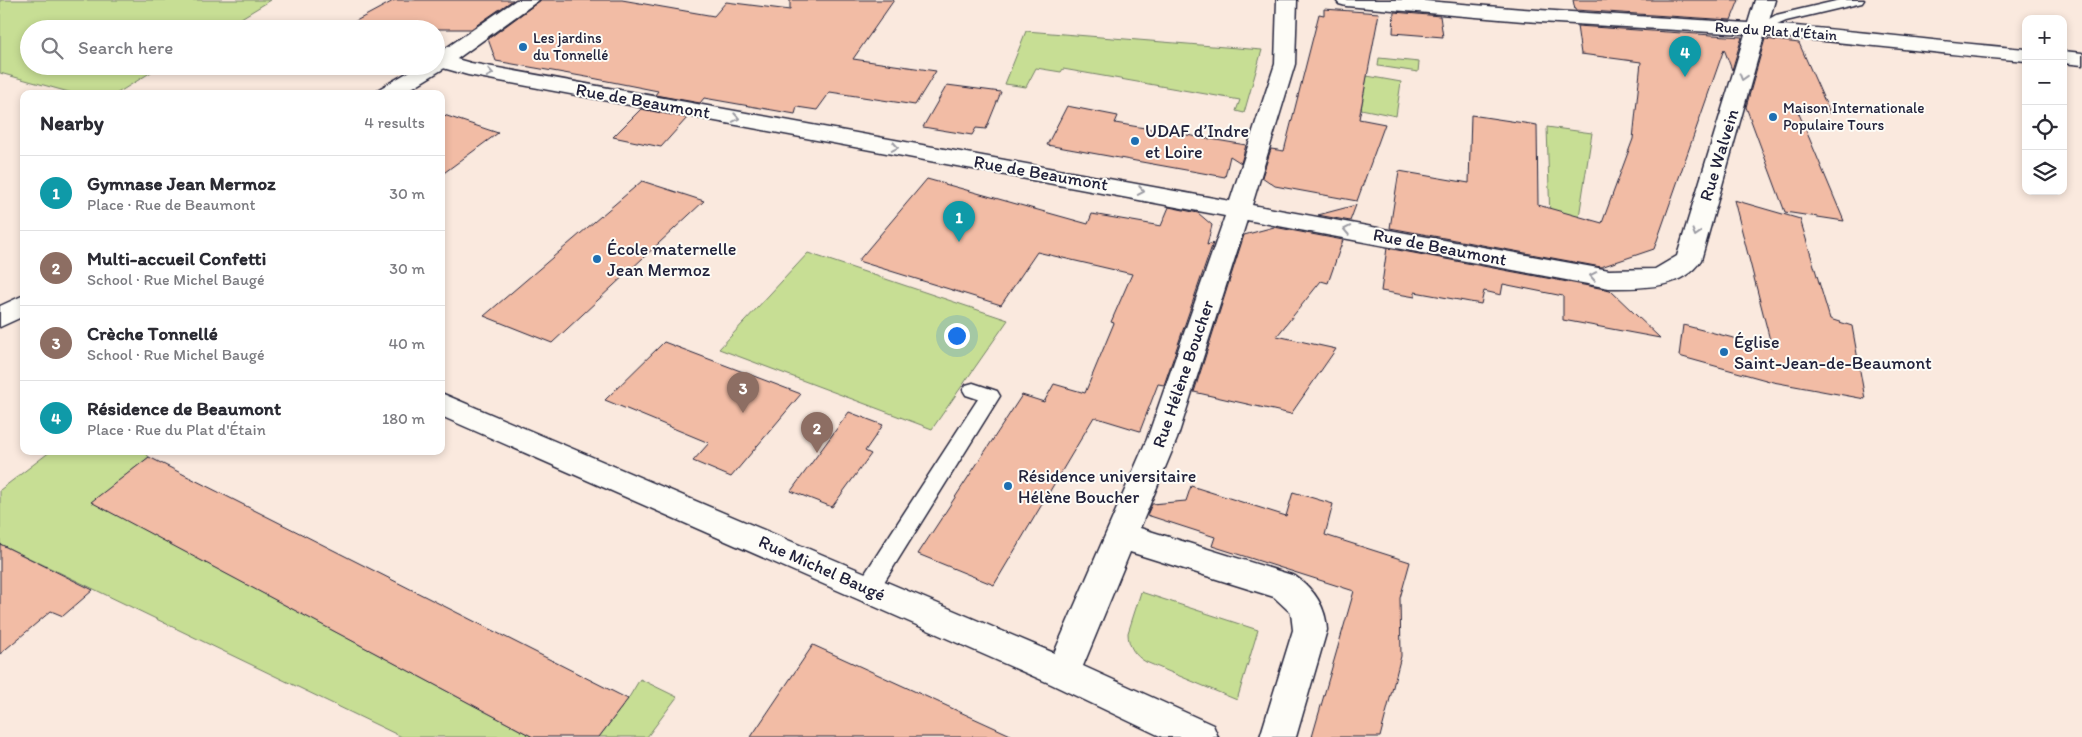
<!DOCTYPE html>
<html lang="en">
<head>
<meta charset="utf-8">
<style>
	:root { --surface:#fff; --page:#f7f7f7; --text:#2b2b33; --muted:#7c7c81; --line:#e1e1e2; --accent:#7c3aed }
	body { margin:0; font-family:Itim,sans-serif; background:var(--page); color:var(--text) }
	.controls { position:absolute; right:15px; top:15px; display:grid; overflow:hidden; border-radius:10px; box-shadow:0 2px 8px #0003 }
	.controls button { width:45px; height:45px; display:grid; place-items:center; padding:0; border:0; border-bottom:1px solid var(--line); background:var(--surface); color:var(--text); font:25px sans-serif }
	.you { position:absolute; left:956px; top:335px; width:18px; height:18px; margin:-12px; border:4px solid #fff; border-radius:50%; background:#1a73e8; box-shadow:0 0 0 8px #1a73e833 }
	.badge { display:grid; place-items:center; width:32px; height:32px; border-radius:50%; background:var(--accent); color:#fff; font-size:16px; font-weight:700 }
	.pin { position:absolute; translate:-50% -41px; filter:drop-shadow(0 1px 2px #0008) }
	.pin::after { content:''; position:absolute; top:26px; width:18px; height:15px; background:inherit; clip-path:polygon(0 0,100% 0,50% 100%) }
	.list { margin:0; padding:0; list-style:none }
	h2 { display:flex; justify-content:space-between; align-items:center; height:65px; margin:0; padding:0 20px; font-size:21px }
	h2 small { font-size:16px; font-weight:400; color:var(--muted) }
	.list li { display:grid; grid-template-columns:32px 1fr auto; gap:15px; align-items:center; box-sizing:border-box; height:75px; padding:0 20px; border-top:1px solid var(--line) }
	.list b { display:block; font-size:19px; white-space:nowrap }
	.list p { margin:0; font-size:16px; white-space:nowrap; color:var(--muted) }
	.list em { font-size:16px; font-style:normal; color:var(--muted) }
	.icon { flex:none; width:28px; height:28px; fill:none; stroke:currentColor; stroke-width:2; stroke-linecap:round; stroke-linejoin:round }
	.map { position:relative; flex:none; width:2082px; height:737px; overflow:hidden }
	.search { position:absolute; background:var(--surface); box-shadow:0 2px 8px #0003; left:20px; top:20px; width:425px; height:55px; display:flex; align-items:center; gap:12px; box-sizing:border-box; padding:0 18px; border-radius:28px; color:var(--muted); font-size:19px }
	.panel { position:absolute; background:var(--surface); box-shadow:0 2px 8px #0003; left:20px; top:90px; width:425px; height:365px; border-radius:10px }
	.map>svg:first-child { display:block }
	.green { fill:#c7de94; stroke:#748068 }
	.building { fill:#f2bca5; stroke:#22223b }
	.lines { fill:none; stroke-linecap:round; stroke-linejoin:round }
	.lane-casing { stroke:#22223b; stroke-width:3 }
	.street-casing { stroke:#22223b; stroke-width:3 }
	.secondary-casing { stroke:#22223b; stroke-width:3 }
	.lane { fill:#fdfcf7; fill-rule:evenodd }
	.street { fill:#fdfcf7; fill-rule:evenodd }
	.secondary { fill:#fdfcf7; fill-rule:evenodd }
	.oneway { stroke:#9a9aa2 }
	.poi-dot { fill:#1f6fb2; stroke:#fdfcf7; stroke-width:2 }
	.labels { text-anchor:middle; dominant-baseline:central; stroke-width:4; stroke-linejoin:round; paint-order:stroke }
	.far-street-label { font-size:15px; fill:#22223b; stroke:#fdfcf7 }
	.far-poi-label { font-size:15px; fill:#22223b; stroke:#fdfcf7; text-anchor:start }
	.street-label { font-size:18px; fill:#22223b; stroke:#fdfcf7 }
	.poi-label { font-size:18px; fill:#22223b; stroke:#fdfcf7; text-anchor:start }
</style>
</head>
<body>
<div class="map">
<svg width="2082" height="737" viewBox="0 0 2082 737">
	<rect width="100%" height="100%" fill="#fae9de"/>
	<filter id="ink" filterUnits="userSpaceOnUse"><feTurbulence type="fractalNoise" baseFrequency=".02" numOctaves="2"/><feDisplacementMap in="SourceGraphic" scale="10" xChannelSelector="R" yChannelSelector="G"/><feConvolveMatrix kernelMatrix="1 2 1 2 8 2 1 2 1" color-interpolation-filters="sRGB"/></filter>
	<g filter="url(#ink)">
		<path class="green" d="M0,0H271L223,29H29V66H161L116,94H76L0,73Z
			M1026,31L1262,50L1244,113L1236,111L1240,100L1063,69L1061,72L1036,68L1026,87L1005,84Z
			M1379,58L1419,62L1418,72L1378,66Z
			M1367,76L1401,82L1396,116L1361,109Z
			M1547,127L1592,133L1579,217L1551,251Z
			M808,253L1008,320L932,429L719,349Z
			M51,451H144L149,457L92,502L533,737H402L0,544V490Z
			M1141,592L1258,630L1237,700L1146,662C1135,656 1128,646 1128,633Z
			M640,679L677,697L647,737H599L628,699Z"/>
		<path class="building" d="M395,0H513L471,29H341Z
			M541,0H622L714,16L726,2L790,10V0H894L853,59L936,71L915,105L830,92L817,110L797,107L795,114L704,98L700,103L655,95L658,91L592,78L496,61L488,39Z
			M1573,0H1739L1731,20L1575,10Z
			M1324,9L1379,13L1359,119L1385,124L1357,201L1275,186L1262,177L1271,149L1284,151L1319,14L1324,15Z
			M1394,12L1440,16L1443,37L1393,33Z
			M1577,26L1742,37L1732,70L1724,49L1654,249L1601,267L1390,228L1399,171L1469,183L1471,115L1537,125L1538,205L1602,223L1633,139L1641,62L1581,54Z
			M1765,39L1799,43L1830,113L1797,109L1844,221L1785,212L1746,107Z
			M947,85L1001,92L986,129L976,128L972,135L923,127Z
			M1067,106L1118,116L1115,123L1246,145L1241,163L1230,156L1225,177L1047,145Z
			M641,109L687,118L661,147L613,137Z
			M441,114L498,133L441,175Z
			M927,179L1088,224L1092,214L1161,226L1169,207L1198,213L1212,225L1207,245L1213,243L1164,385L1158,384L1140,431L1094,417L994,585L918,554L1022,395L1044,402L1054,384L1085,393L1114,323L1111,322L1132,274L1037,252L1001,305L858,261Z
			M642,181L704,201L552,343L484,316Z
			M1734,200L1800,219L1830,319L1852,326L1865,399L1773,382L1679,356L1683,325L1772,348Z
			M1356,205L1350,221L1318,215Z
			M1274,227L1343,240L1328,283L1321,281L1277,336L1336,349L1291,414L1194,392L1244,235Z
			M1387,248L1610,290L1660,338L1563,320V296L1503,284L1501,295L1484,291L1481,304L1415,292V297L1381,291Z
			M664,342L801,394L731,477L693,461L709,443L605,400Z
			M849,412L883,425L865,451L871,454L832,507L791,491Z
			M149,457L628,699L599,737H533L91,502Z
			M1191,486L1286,516L1293,492L1333,504L1325,535L1410,562L1400,598L1401,656L1380,737H1312L1354,591L1212,546L1215,537L1147,515L1152,504L1186,501Z
			M0,544L93,590L63,616L51,611L0,654Z
			M813,645L1015,737H751Z"/>
		<g class="lines">
			<g class="lane-casing">
				<path id="lane" d="M1840,0H1864L1862,3L1786,21L1757,34L1750,30L1776,15Z
					M973,383L997,391L1000,396L876,595L868,598L860,595L857,588L860,581L978,399L966,395L963,390L966,385Z"/>
			</g>
			<g class="street-casing">
				<path id="street" d="M1277,0H1297L1295,64L1252,205L1609,270L1655,269L1677,256L1745,34L1523,21L1346,6L1339,4L1336,0H1414L1523,9L1748,23L1755,0H1775L1768,24C1854,30 1939,42 2026,49V61C1938,54 1852,42 1764,36L1701,260C1682,290 1640,288 1609,288L1247,220L1177,439L1140,528L1295,576C1314,589 1326,607 1327,630L1296,737H1260L1293,630L1291,613L1274,597L1130,552L1083,666L1213,725L1218,737H1162L1051,684L441,416V393L1054,653L1147,439L1225,216L468,75L436,66V56L442,55L471,63L1230,201L1275,64Z
					M2063,51L2082,53V65L2063,63Z"/>
			</g>
			<g class="secondary-casing">
				<path id="secondary" d="M516,0H539L443,69L402,94H377L379,89L419,66H436V55Z
					M24,295V316L0,327V306Z"/>
			</g>
			<use href="#lane" class="lane"/>
			<use href="#street" class="street"/>
			<use href="#secondary" class="secondary"/>
		</g>
		<defs><path id="oneway-chevron" d="M-2-3.5L2.5 0L-2 3.5" fill="none" stroke-width="1.6" stroke-linecap="round" stroke-linejoin="round" transform="scale(1.25)"/></defs>
		<g class="oneway">
			<use href="#oneway-chevron" transform="translate(490 73) rotate(10)"/>
			<use href="#oneway-chevron" transform="translate(1743 77) rotate(107)"/>
			<use href="#oneway-chevron" transform="translate(736 118) rotate(10)"/>
			<use href="#oneway-chevron" transform="translate(895 147) rotate(10)"/>
			<use href="#oneway-chevron" transform="translate(1141 191) rotate(10)"/>
			<use href="#oneway-chevron" transform="translate(1347 230) rotate(-169)"/>
			<use href="#oneway-chevron" transform="translate(1696 233) rotate(107)"/>
			<use href="#oneway-chevron" transform="translate(1593 276) rotate(-169)"/>
		</g>
	</g>
	<g class="poi-dot">
		<circle cx="523" cy="47" r="5"/>
		<circle cx="1773" cy="117" r="5"/>
		<circle cx="1135" cy="141" r="5"/>
		<circle cx="597" cy="259" r="5"/>
		<circle cx="1724" cy="352" r="5"/>
		<circle cx="1008" cy="486" r="5"/>
	</g>
	<g class="labels">
		<g class="far-street-label">
			<text transform="translate(1776 31) rotate(4)">Rue du Plat d'Étain</text>
		</g>
		<g class="far-poi-label">
			<text x="533" y="38">Les jardins<tspan x="533" dy="17">du Tonnellé</tspan></text>
			<text x="1783" y="108">Maison Internationale<tspan x="1783" dy="17">Populaire Tours</tspan></text>
		</g>
		<g class="street-label">
			<text transform="translate(643 101) rotate(10)">Rue de Beaumont</text>
			<text transform="translate(1719 155) rotate(-73)">Rue Walvein</text>
			<text transform="translate(1041 173) rotate(10)">Rue de Beaumont</text>
			<text transform="translate(1440 247) rotate(11)">Rue de Beaumont</text>
			<text transform="translate(1183 374) rotate(-71)">Rue Hélène Boucher</text>
			<text transform="translate(822 568) rotate(24)">Rue Michel Baugé</text>
		</g>
		<g class="poi-label">
			<text x="1145" y="131">UDAF d’Indre<tspan x="1145" dy="21">et Loire</tspan></text>
			<text x="607" y="249">École maternelle<tspan x="607" dy="21">Jean Mermoz</tspan></text>
			<text x="1734" y="342">Église<tspan x="1734" dy="21">Saint-Jean-de-Beaumont</tspan></text>
			<text x="1018" y="476">Résidence universitaire<tspan x="1018" dy="21">Hélène Boucher</tspan></text>
		</g>
	</g>
</svg>
<div class="controls">
<button>+</button>
<button>−</button>
<button><svg class="icon" aria-label="locate" viewBox="0 0 24 24"><circle cx="12" cy="12" r="6"/><path d="M12 2v4M12 18v4M2 12h4M18 12h4"/></svg></button>
<button><svg class="icon" aria-label="layers" viewBox="0 0 24 24"><path d="M12 4l9 5-9 5-9-5zM3 14l9 5 9-5"/></svg></button>
</div>
<div class="you"></div>
<div class="pin badge" style="left:959px;top:242px;background:#0f9aa8">1</div>
<div class="pin badge" style="left:817px;top:453px;background:#8d6e63">2</div>
<div class="pin badge" style="left:743px;top:413px;background:#8d6e63">3</div>
<div class="pin badge" style="left:1685px;top:77px;background:#0f9aa8">4</div>
<div class="search"><svg class="icon" aria-label="search" viewBox="0 0 24 24"><circle cx="10" cy="10" r="6"/><path d="M15 15l6 6"/></svg>Search here</div>
<section class="panel">
<h2>Nearby<small>4 results</small></h2>
<ul class="list">
<li><span class="badge" style="background:#0f9aa8">1</span><div><b>Gymnase Jean Mermoz</b><p>Place · Rue de Beaumont</p></div><em>30 m</em></li>
<li><span class="badge" style="background:#8d6e63">2</span><div><b>Multi-accueil Confetti</b><p>School · Rue Michel Baugé</p></div><em>30 m</em></li>
<li><span class="badge" style="background:#8d6e63">3</span><div><b>Crèche Tonnellé</b><p>School · Rue Michel Baugé</p></div><em>40 m</em></li>
<li><span class="badge" style="background:#0f9aa8">4</span><div><b>Résidence de Beaumont</b><p>Place · Rue du Plat d'Étain</p></div><em>180 m</em></li>
</ul>
</section>
</div>
</body>
</html>
